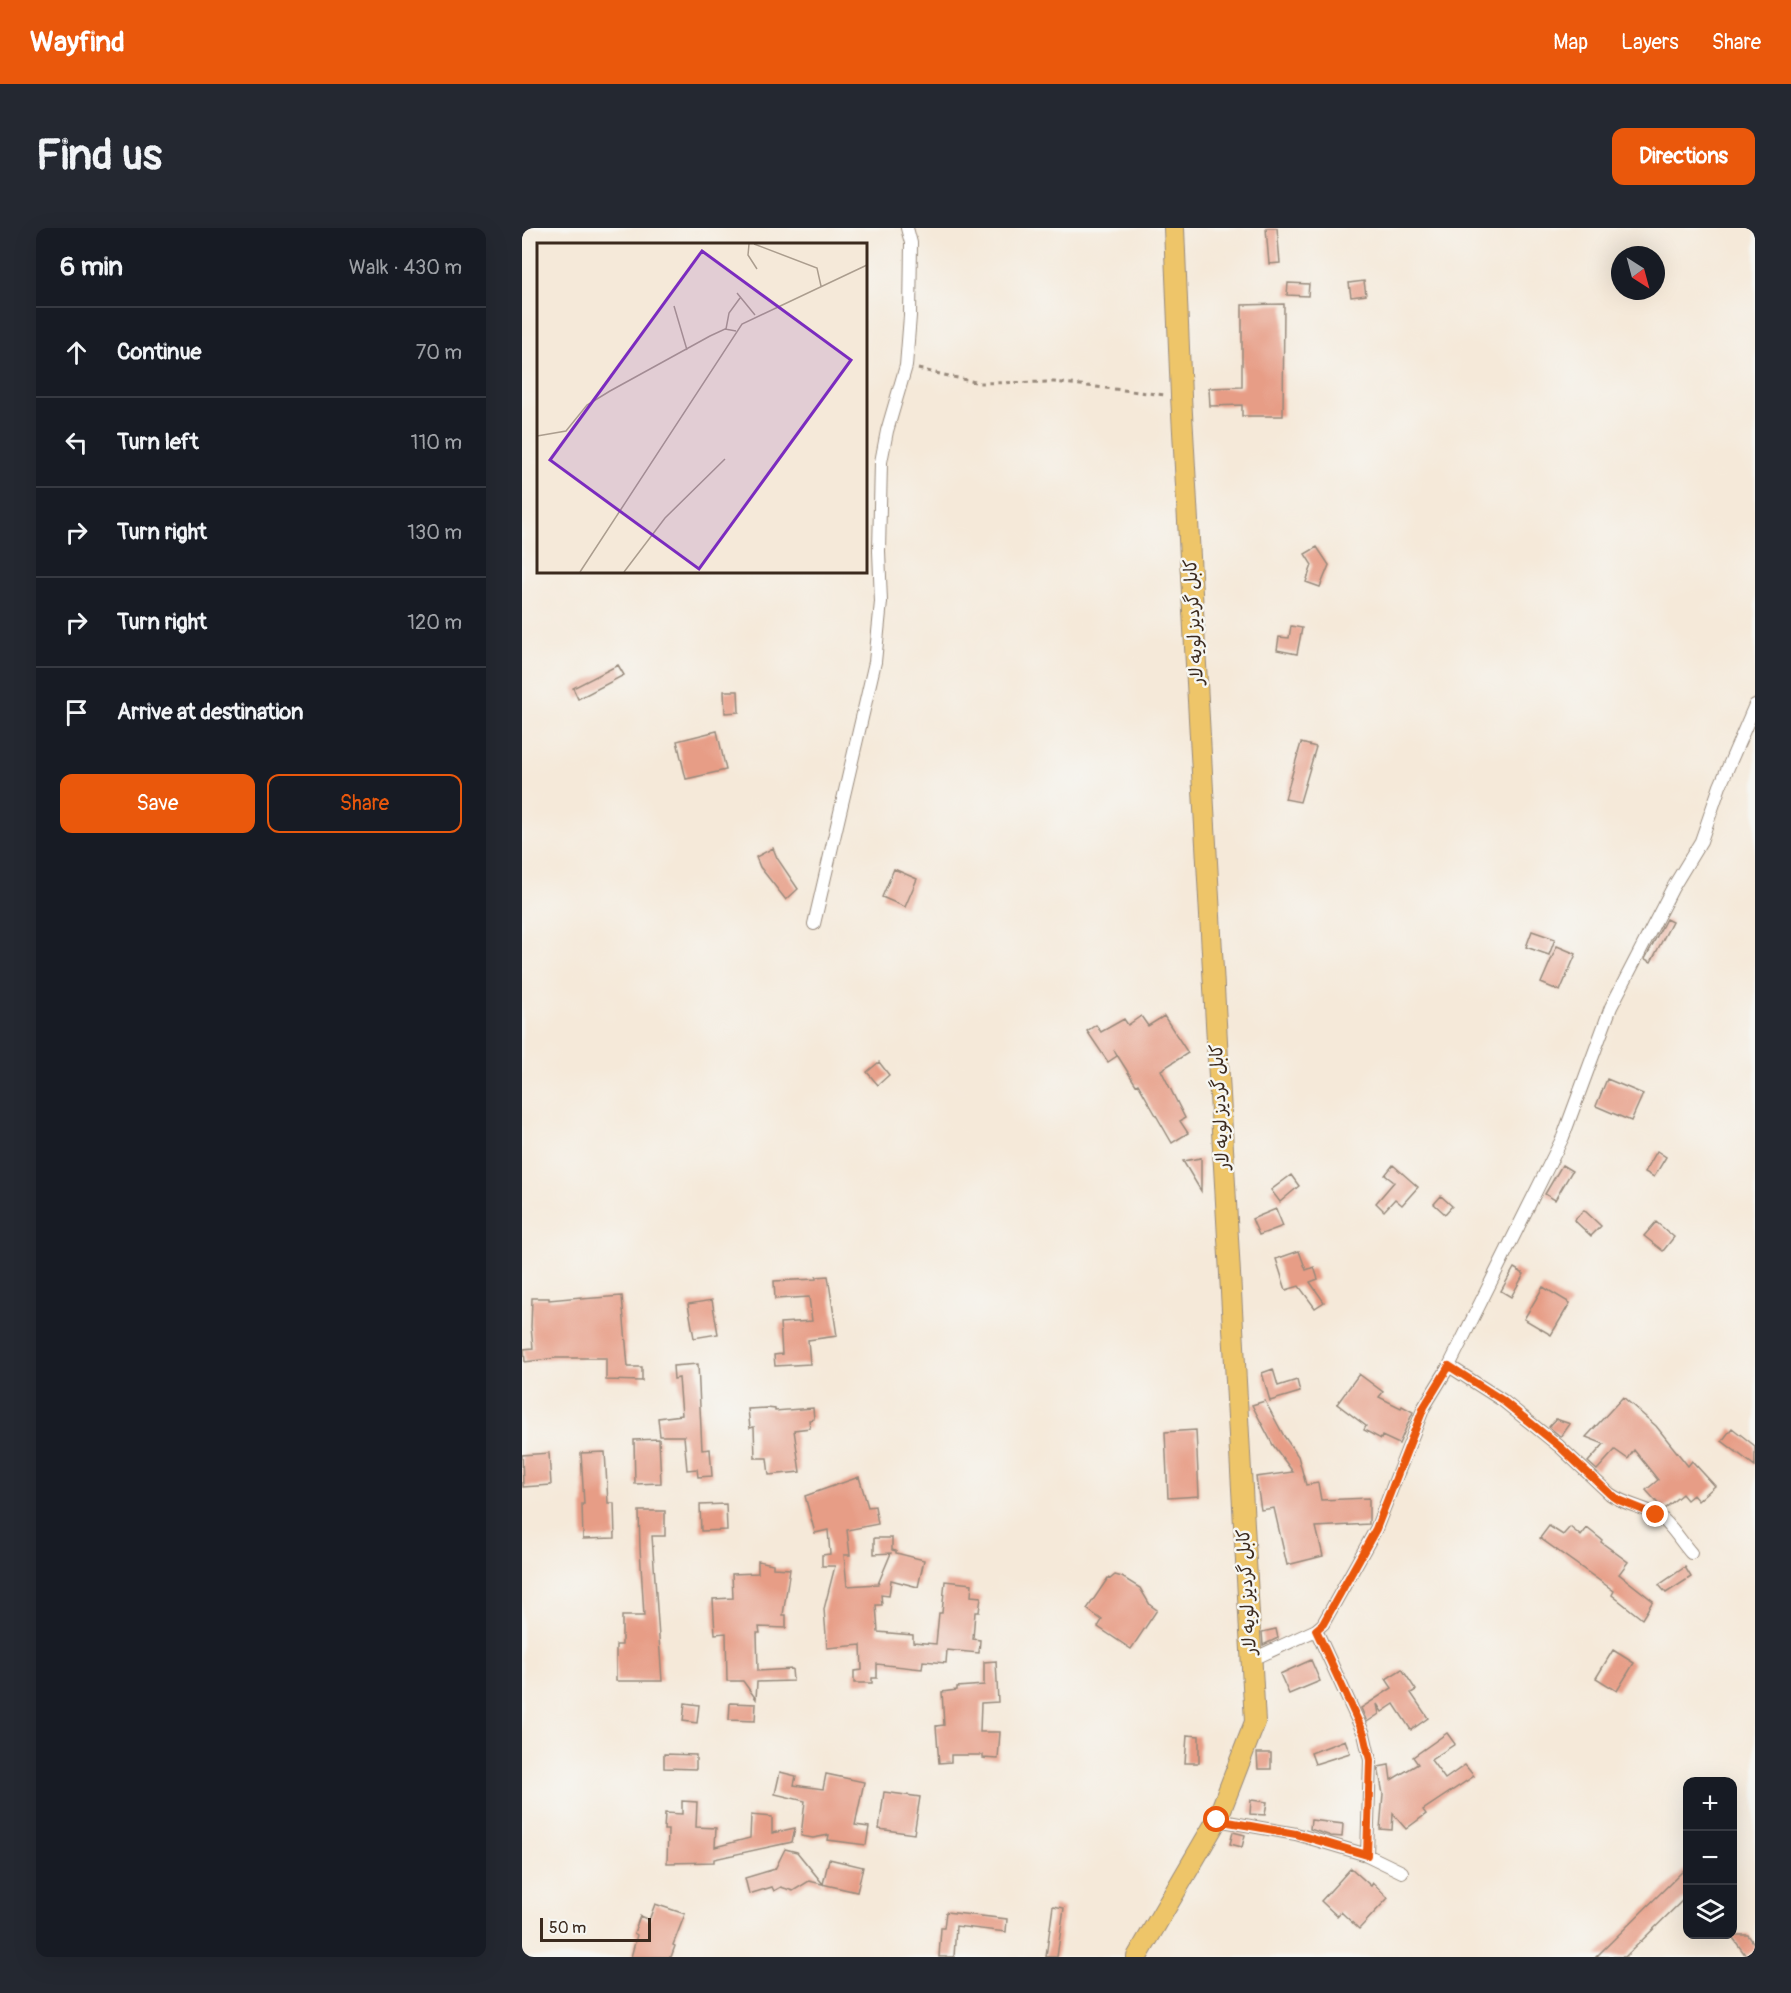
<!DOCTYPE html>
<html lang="en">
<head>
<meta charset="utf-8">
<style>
	:root { --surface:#171b24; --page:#242831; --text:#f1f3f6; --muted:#9ea1a6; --line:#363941; --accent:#ea580c }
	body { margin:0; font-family:Pangolin,"Playpen Sans Arabic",sans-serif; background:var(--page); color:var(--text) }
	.controls { position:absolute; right:18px; bottom:18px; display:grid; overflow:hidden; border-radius:12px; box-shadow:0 6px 24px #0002 }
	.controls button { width:54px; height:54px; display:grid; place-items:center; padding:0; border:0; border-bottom:2px solid var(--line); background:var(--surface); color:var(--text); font:30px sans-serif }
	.compass { position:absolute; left:1089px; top:18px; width:54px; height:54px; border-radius:50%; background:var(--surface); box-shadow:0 6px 24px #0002; rotate:144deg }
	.scale { position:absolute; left:18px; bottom:15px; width:111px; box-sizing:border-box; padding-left:6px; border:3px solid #3b2a1e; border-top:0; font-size:16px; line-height:21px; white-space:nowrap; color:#3b2a1e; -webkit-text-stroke:4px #f6f6f2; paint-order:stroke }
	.stop { position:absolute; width:18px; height:18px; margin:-14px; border:4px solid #ea580c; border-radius:50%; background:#fff }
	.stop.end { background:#ea580c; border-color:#fff; box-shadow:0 2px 6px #0008 }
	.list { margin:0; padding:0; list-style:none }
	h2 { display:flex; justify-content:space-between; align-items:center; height:78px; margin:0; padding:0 24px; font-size:26px }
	h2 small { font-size:20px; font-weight:400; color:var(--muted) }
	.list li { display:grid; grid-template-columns:39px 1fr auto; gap:18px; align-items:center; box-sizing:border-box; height:90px; padding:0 24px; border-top:2px solid var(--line) }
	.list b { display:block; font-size:22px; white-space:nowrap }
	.list em { font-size:20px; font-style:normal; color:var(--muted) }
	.actions { display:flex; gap:12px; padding:18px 24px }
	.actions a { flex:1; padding:14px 0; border:2px solid var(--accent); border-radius:12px; text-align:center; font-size:21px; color:var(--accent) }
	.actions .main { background:var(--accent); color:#fff }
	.icon { flex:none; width:33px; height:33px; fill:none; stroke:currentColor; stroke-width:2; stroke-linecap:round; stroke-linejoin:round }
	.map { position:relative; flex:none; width:1233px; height:1729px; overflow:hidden; border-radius:12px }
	header { display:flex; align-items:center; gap:36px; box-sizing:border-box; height:84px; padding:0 30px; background:var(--accent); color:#fff }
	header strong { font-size:28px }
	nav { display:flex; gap:33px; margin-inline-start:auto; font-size:21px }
	.intro { display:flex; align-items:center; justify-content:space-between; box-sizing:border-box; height:144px; padding:0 36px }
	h1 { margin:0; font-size:42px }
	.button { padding:15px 27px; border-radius:12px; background:var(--accent); color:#fff; font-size:21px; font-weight:700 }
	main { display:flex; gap:36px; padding:0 36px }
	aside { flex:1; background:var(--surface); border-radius:12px; box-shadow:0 6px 24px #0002 }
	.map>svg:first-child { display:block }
	.building { fill:#e79d86 }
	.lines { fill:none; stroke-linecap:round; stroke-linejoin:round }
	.minor-casing { stroke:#988a7c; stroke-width:14 }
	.trunk-casing { stroke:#988a7c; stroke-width:22 }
	.path { stroke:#988a7c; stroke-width:3; stroke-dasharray:4.5 4.5; stroke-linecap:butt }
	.minor { stroke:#fff; stroke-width:12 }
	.trunk { stroke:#eec569; stroke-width:20 }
	.route { stroke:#ea580c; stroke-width:8 }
	.labels { text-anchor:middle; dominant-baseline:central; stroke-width:5; stroke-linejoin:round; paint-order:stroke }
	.street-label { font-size:18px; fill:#3b2a1e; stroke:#f6f6f2 }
	.inset-road { fill:none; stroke:#ab9d8e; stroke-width:1.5 }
	.view { fill:#7b2cbf; fill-opacity:0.15; stroke:#7b2cbf; stroke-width:3 }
	.inset-edge { fill:none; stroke:#3b2a1e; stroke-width:3 }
</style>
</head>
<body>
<header>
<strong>Wayfind</strong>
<nav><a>Map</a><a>Layers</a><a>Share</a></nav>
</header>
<div class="intro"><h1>Find us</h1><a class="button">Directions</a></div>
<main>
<aside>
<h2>6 min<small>Walk · 430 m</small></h2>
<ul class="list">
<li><svg class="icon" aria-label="ahead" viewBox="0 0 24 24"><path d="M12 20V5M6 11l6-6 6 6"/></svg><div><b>Continue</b></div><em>70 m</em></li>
<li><svg class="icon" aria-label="left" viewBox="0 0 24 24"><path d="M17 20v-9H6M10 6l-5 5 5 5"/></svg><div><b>Turn left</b></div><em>110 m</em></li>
<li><svg class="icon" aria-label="right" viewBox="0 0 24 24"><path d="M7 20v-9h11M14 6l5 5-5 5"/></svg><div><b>Turn right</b></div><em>130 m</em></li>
<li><svg class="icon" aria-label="right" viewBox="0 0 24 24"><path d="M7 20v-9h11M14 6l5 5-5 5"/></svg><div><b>Turn right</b></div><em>120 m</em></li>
<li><svg class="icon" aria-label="arrive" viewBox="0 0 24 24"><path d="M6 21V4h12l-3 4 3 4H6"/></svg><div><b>Arrive at destination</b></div></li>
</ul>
<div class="actions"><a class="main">Save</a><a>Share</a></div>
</aside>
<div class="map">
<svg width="1233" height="1729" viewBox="0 0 1233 1729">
	<rect width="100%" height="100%" fill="#f6f6f2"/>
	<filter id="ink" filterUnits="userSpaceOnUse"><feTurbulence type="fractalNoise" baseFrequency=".0167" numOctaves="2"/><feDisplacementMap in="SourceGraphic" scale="12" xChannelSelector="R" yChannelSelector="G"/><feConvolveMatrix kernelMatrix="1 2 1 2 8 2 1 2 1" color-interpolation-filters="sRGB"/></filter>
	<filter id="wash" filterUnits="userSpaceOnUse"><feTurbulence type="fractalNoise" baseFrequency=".008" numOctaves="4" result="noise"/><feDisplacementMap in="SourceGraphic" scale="24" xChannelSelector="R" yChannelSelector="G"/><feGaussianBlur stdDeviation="1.35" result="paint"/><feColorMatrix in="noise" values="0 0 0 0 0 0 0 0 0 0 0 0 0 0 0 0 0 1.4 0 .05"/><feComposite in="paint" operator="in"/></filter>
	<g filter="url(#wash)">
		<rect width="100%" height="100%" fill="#f5e9d9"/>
		<g id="blocks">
			<path class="building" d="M744,0H755L758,35L747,36Z
				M842,53L844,67L829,69L827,55Z
				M766,55L787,56L786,68L765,67Z
				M762,76L761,188H720V177L688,178L687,160L720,159V77Z
				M795,319L807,337L798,359L784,354L790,337L783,326Z
				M769,398L780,400L775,426L755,422L757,409L767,410Z
				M96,437L102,447L56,471L51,460Z
				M202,463H216L217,484L203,485Z
				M195,503L204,542L164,551L155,513Z
				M779,515L794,519L778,574L763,571Z
				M251,620L255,630L276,661L264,672L238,639L234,629Z
				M372,641L395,651L383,679L360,669Z
				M1144,691L1150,694L1129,734L1123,731Z
				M1010,703L1033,711L1027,727L1004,719Z
				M1035,718L1054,726L1038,763L1019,755Z
				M619,788L626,798L642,788L666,825L639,842L663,890L658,893L666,905L650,915L616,856L614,857L592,822L595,828L586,834L565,803L574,797L579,804L602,791L606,797Z
				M357,834L367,847L356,857L345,844Z
				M1085,851L1121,866L1109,893L1074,878Z
				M1135,923L1144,929L1132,949L1123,944Z
				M679,930V963L661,933Z
				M871,937L896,959L880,977L873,971L862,983L854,975L872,954L863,947Z
				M1040,937L1050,943L1033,972L1023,966Z
				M769,947L777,958L758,974L749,962Z
				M919,968L930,978L923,986L912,976Z
				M754,981L761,998L737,1007L730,991Z
				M1062,982L1079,998L1069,1008L1052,992Z
				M1134,994L1152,1009L1141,1023L1122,1008Z
				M777,1023L784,1042L792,1039L796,1051L788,1054L802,1074L793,1080L777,1058L764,1062L754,1031Z
				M992,1040L1002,1046L989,1069L979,1063Z
				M306,1048L315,1108L286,1112L288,1136L253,1138L252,1127L260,1126L258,1095L290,1093L287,1069L253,1071L252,1053L294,1051V1049Z
				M1021,1059L1048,1075L1029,1107L1002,1091Z
				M100,1068L106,1139H120V1153L84,1152V1130H34L3,1134L2,1121L11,1120L9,1099L10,1070H27V1072L59,1069V1071Z
				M190,1072L196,1106L172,1110L166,1076Z
				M176,1136L180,1222L188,1221L190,1248L176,1249L175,1241L165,1242L162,1208H138L136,1190L160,1187L157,1150L152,1151L151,1138Z
				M751,1141L756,1158L775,1152L778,1164L748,1173L740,1145Z
				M837,1146L861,1164L857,1169L879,1180L880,1178L891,1184L877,1216L860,1208L859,1211L842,1202L844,1198L815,1176Z
				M1101,1169L1134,1198L1166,1238L1170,1233L1193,1258L1176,1273L1171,1267L1165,1272L1160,1266L1142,1281L1140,1280L1124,1262L1136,1252L1112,1222L1106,1231L1093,1222L1075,1242L1066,1234L1082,1216L1064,1209Z
				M743,1173L762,1208L776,1228L784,1257L796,1255L799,1272L847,1270V1296L794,1299L801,1328L765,1337L752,1280L739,1282L734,1249L771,1244L751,1217L730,1177Z
				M245,1180L253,1181V1183L291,1180L292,1191L287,1192L288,1200L272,1202L278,1244L247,1247L245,1230H233L232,1199L228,1200L226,1181Z
				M1034,1191L1048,1196L1039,1209L1027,1199Z
				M1210,1200L1233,1218V1238L1200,1213Z
				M674,1202L677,1268L646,1270L643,1204Z
				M137,1211L139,1255L113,1256L112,1212Z
				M83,1224L86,1275H92L93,1310L61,1311L60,1276H62L59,1225Z
				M27,1225L29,1257L1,1259L0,1227Z
				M337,1249L346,1279L353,1278L356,1296L325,1302L328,1327H322L325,1358L356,1356L369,1325L352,1326V1310H370V1322L374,1323V1325L402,1332L396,1359L369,1352L367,1368L359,1367L360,1377H354L356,1404L391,1407V1414L414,1416L417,1385H420L423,1353L450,1356L449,1368L459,1369L457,1384H453L451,1411L458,1412L457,1425L425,1422L424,1435L401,1433L400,1441L355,1436V1450H350V1455H332V1443L340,1442L339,1417L305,1420L302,1381L313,1338H300V1327L308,1326L306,1302L293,1305L283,1268Z
				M204,1276L205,1302L179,1303L178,1277Z
				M117,1283H143V1308H130L140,1453H94V1417H100V1388H122L118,1320Z
				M1027,1298L1041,1307L1048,1299L1059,1308L1065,1300L1080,1312L1079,1314L1106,1334L1097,1346L1131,1373L1120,1391L1090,1367L1092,1363L1018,1310Z
				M236,1333L251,1336V1340L268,1341L261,1387H264V1400L237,1399L238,1405H235L236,1443L270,1441L271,1453L235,1454L234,1471L221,1453H205L204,1405L193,1406L191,1371L211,1370L210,1346L236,1345Z
				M1163,1339L1169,1349L1144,1365L1137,1357Z
				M593,1347L600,1349L618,1360L628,1377L635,1382L609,1421L576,1399L580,1392L565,1381L586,1350L588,1351Z
				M754,1401L756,1410L741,1417L740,1404Z
				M1091,1422L1112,1435L1095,1463L1074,1450Z
				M789,1432L798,1453L767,1466L758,1446Z
				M474,1433L476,1474L459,1475L458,1504H478L476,1531L461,1530V1527H429V1534L417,1535L414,1498L422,1497L420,1464L435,1462V1459L462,1457V1434Z
				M880,1441L894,1462L889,1465L906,1490L889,1502L872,1476L860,1484L855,1476L857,1486L845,1494L839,1480L870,1460L864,1451Z
				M163,1475L177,1477L175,1495L161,1493Z
				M208,1475L234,1476L233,1493L207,1492Z
				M925,1505L933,1516L909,1532L923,1551L943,1537L952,1548L901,1582L904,1586L884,1601L871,1586L870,1602L858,1601L861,1566L856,1539L867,1537L869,1552L896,1536L891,1529Z
				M665,1507L677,1508V1535H663Z
				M823,1512L828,1525L793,1536L789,1525Z
				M735,1525H749V1541H736Z
				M142,1526L174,1527V1541L142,1540Z
				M258,1544L274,1548L272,1557L301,1561L304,1546L342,1554L333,1597L347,1599L344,1617L306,1612L307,1607L291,1610L279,1608L283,1573L253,1566Z
				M362,1564L398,1569L392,1606L357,1601Z
				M729,1572L745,1574L743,1587L728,1586Z
				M160,1573L175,1574L174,1599L194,1600L193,1619L228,1610L229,1587L250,1589V1605L273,1600L270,1614L192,1631V1634L145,1635L146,1602H142L143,1585L160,1586Z
				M789,1592L821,1596L820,1609L809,1608L788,1601Z
				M711,1604L723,1607L720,1619L708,1616Z
				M263,1621L275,1624L301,1656L307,1631L341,1639L335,1664L287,1653L271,1663L259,1659L252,1663L250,1659L227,1666L223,1650L253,1641Z
				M1166,1638V1667L1103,1729H1074Z
				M829,1640L849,1658L851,1655L866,1670L837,1701L819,1684L815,1688L799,1673Z
				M133,1676L163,1686L151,1717L153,1718L149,1729H109L115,1707L112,1705L118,1688L127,1692Z
				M531,1678L542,1680L535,1729H524Z
				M424,1684L485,1691L484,1704L434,1698L432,1729H417L419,1700H422Z
				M1209,1707H1226L1233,1717V1722L1224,1728Z"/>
		</g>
	</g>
	<g filter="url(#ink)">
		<use href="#blocks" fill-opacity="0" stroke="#988a7c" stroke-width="1.5"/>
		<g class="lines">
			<g class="minor-casing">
				<path id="minor" d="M292,696L353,434L359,374L357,323L359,234L365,203L384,138L388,88L389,15L385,0
					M927,1138L980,1172L1037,1218L1088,1266C1103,1277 1122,1279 1137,1288C1149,1296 1159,1314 1169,1325
					M794,1402L842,1506L848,1532L845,1627
					M729,1432L794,1402L801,1396L854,1301L902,1179L927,1138L1041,909L1089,779L1150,661L1179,613L1198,558L1233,477
					M695,1592L774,1606L845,1627L880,1644"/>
			</g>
			<g class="trunk-casing">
				<path id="trunk" d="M615,1729L695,1592L733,1494L659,168L652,0"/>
			</g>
			<path class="path" d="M396,141L457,155L532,154L643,167"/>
			<use href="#minor" class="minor"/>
			<use href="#trunk" class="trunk"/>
		</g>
	</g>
	<g class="lines" filter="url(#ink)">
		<path class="route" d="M695,1592L774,1606L845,1627L848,1532L842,1506L794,1402L801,1396L854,1301L902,1179L927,1138L980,1172L1037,1218L1088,1266L1097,1272L1134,1287"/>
	</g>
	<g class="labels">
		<g class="street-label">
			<text transform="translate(672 394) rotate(-93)">کابل گردیز لویه لار</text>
			<text transform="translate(698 879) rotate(-93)">کابل گردیز لویه لار</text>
			<text transform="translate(725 1364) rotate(-93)">کابل گردیز لویه لار</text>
		</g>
	</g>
	<g transform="translate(15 15)">
		<rect width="330" height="330" fill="#f5e9d9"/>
		<path class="inset-road" d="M212,1L211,12L220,26M217,1L280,25L284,43M200,50L218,72M137,63L150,107M189,86L192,70L203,55M0,193L29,188L50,162L73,148L173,93L188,86L199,88M43,329L205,81L330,22M87,329L128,275L188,216"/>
		<path class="view" d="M165,8L314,117L162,326L13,217Z"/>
		<rect width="330" height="330" class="inset-edge"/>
	</g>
</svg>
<div class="controls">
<button>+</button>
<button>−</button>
<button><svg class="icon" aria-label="layers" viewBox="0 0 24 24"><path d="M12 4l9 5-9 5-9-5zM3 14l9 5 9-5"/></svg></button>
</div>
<svg class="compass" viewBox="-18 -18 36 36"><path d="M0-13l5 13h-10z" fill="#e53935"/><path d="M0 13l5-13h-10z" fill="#9ea1a6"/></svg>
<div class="scale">50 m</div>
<div class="stop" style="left:695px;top:1592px"></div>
<div class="stop end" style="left:1134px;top:1287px"></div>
</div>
</main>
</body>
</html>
